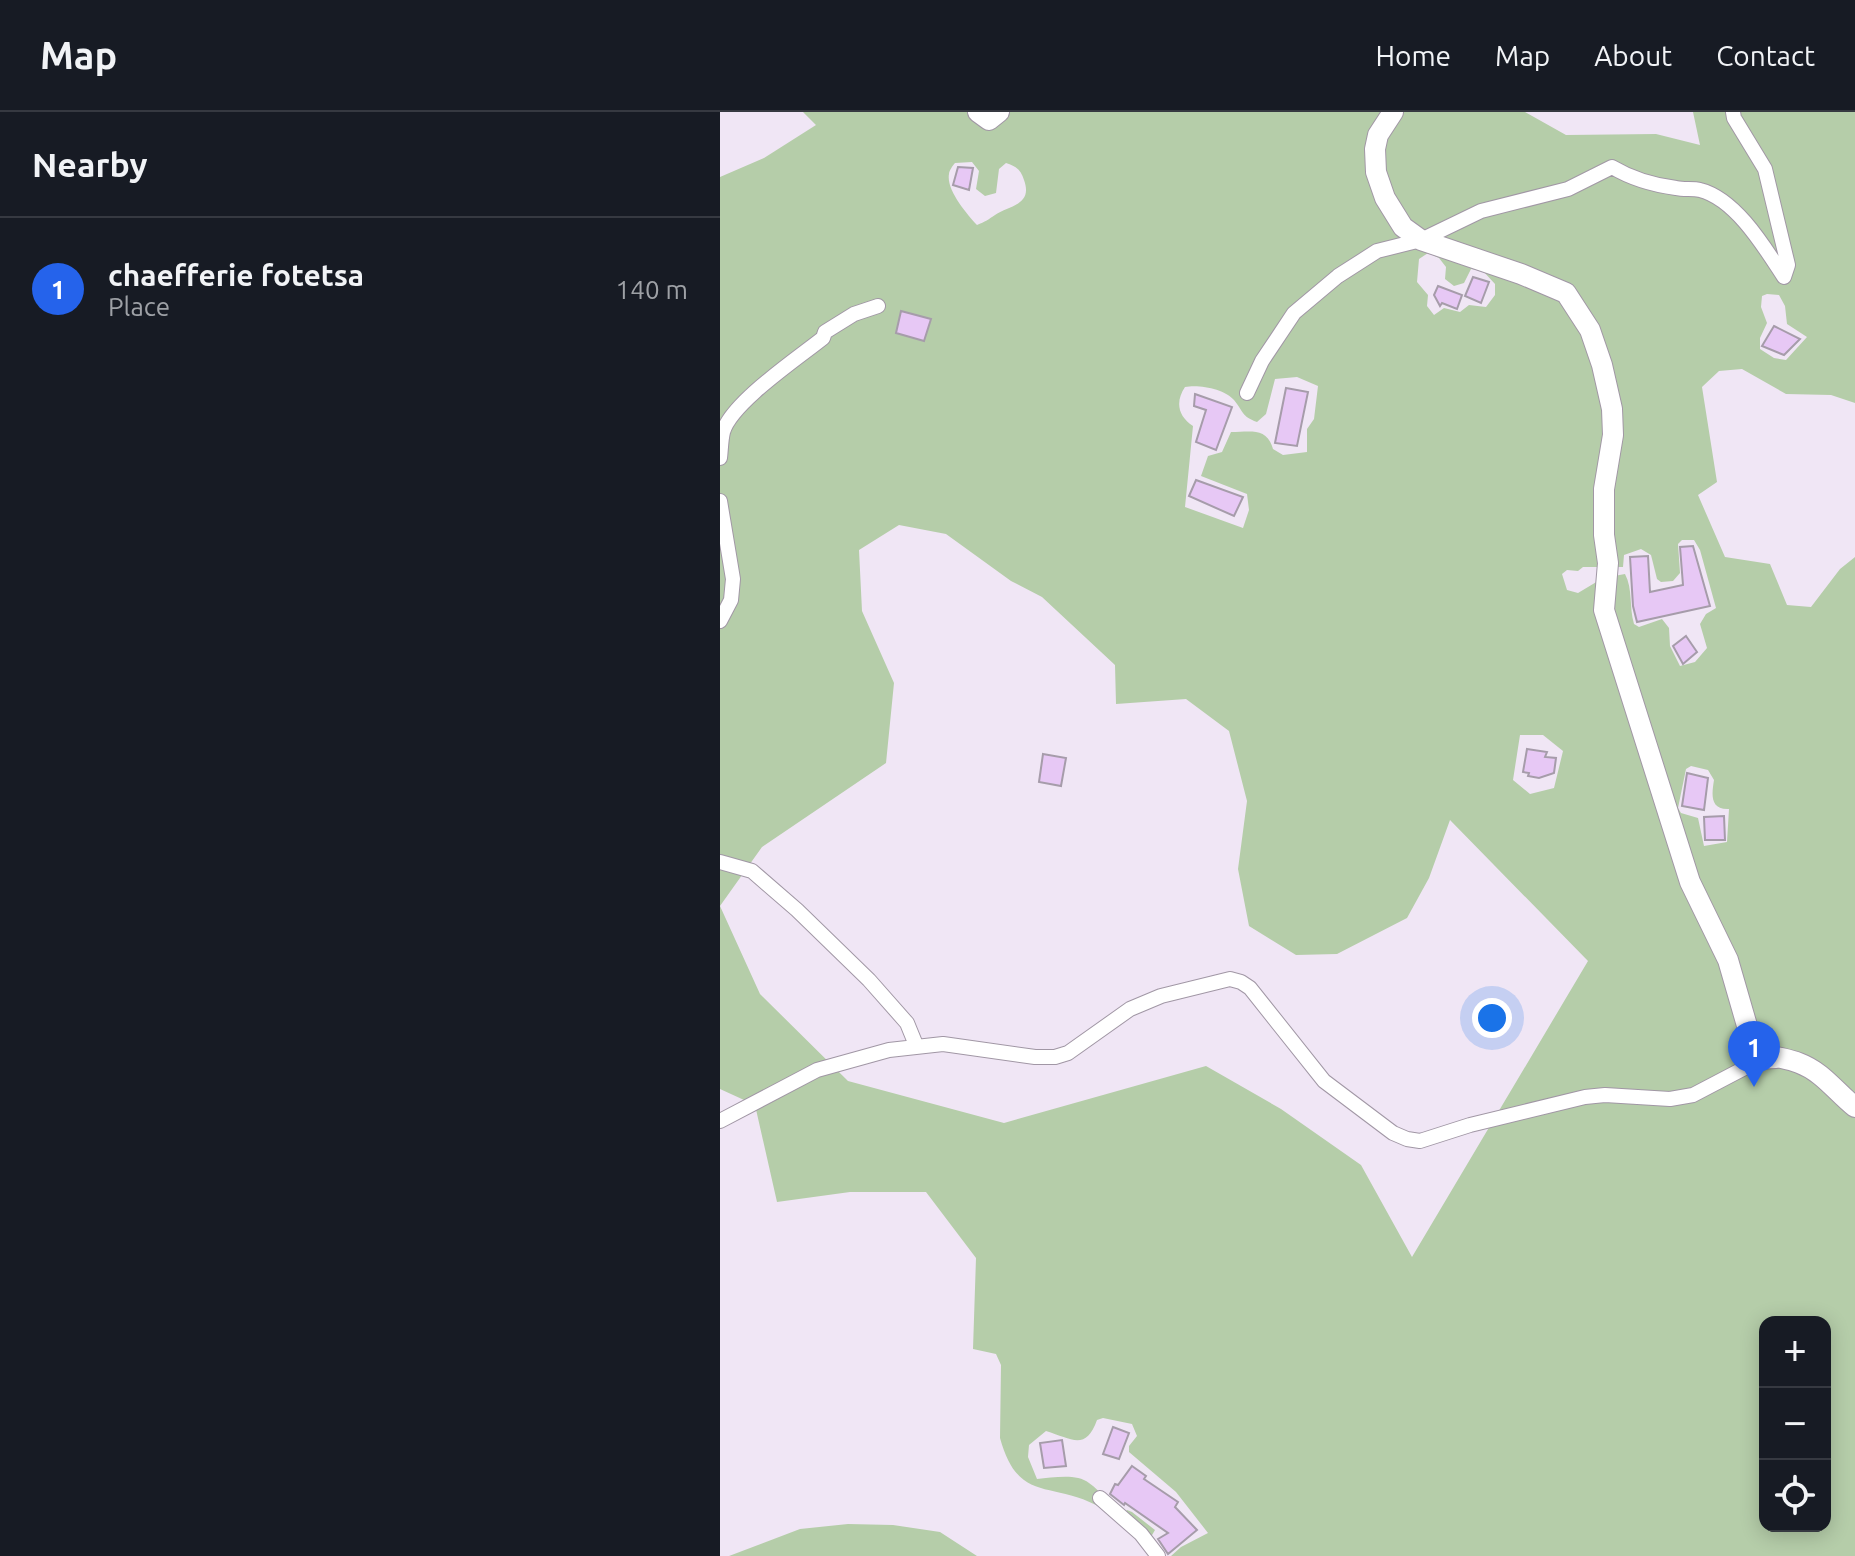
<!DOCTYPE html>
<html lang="en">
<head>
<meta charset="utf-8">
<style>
	:root { --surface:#171b24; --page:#20242c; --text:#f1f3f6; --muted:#9ea1a6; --line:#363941; --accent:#2563eb }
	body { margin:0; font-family:Ubuntu,sans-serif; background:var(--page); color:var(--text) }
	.controls { position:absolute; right:24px; bottom:24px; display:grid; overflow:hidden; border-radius:16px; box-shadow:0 4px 20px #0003 }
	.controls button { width:72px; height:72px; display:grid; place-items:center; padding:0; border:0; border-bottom:2px solid var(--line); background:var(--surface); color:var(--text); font:40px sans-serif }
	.you { position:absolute; left:772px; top:906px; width:28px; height:28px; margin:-20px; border:6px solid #fff; border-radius:50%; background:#1a73e8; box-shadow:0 0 0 12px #1a73e833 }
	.badge { display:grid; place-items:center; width:52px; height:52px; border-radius:50%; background:var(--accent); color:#fff; font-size:26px; font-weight:700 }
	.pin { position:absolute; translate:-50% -66px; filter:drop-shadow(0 2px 4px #0008) }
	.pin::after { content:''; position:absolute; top:42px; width:28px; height:24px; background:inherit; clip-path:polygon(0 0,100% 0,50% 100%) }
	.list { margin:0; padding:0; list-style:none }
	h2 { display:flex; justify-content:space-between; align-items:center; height:104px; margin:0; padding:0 32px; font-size:34px }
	h2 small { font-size:26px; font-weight:400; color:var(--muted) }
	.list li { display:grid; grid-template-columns:52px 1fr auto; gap:24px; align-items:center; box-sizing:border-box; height:144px; padding:0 32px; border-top:2px solid var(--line) }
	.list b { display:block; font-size:30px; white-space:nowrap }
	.list p { margin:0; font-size:26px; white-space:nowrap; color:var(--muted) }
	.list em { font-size:26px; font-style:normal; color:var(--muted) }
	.icon { flex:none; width:44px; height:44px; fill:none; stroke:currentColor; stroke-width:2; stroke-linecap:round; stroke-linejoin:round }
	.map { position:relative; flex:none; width:1135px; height:1444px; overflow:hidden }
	header { display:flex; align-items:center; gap:48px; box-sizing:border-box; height:112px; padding:0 40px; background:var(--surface); border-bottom:2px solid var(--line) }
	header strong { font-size:38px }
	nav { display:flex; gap:44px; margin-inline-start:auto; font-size:28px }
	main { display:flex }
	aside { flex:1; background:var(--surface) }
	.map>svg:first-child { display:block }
	.green { fill:#b5cda9; fill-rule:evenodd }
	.building { fill:#e7c8f5; stroke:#a69caa; stroke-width:2 }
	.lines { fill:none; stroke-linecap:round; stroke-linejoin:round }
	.street-casing { stroke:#a197a5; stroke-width:16 }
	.secondary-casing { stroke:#a197a5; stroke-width:22 }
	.street { stroke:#fff; stroke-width:14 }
	.secondary { stroke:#fff; stroke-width:20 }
</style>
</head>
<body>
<header>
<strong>Map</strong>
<nav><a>Home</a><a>Map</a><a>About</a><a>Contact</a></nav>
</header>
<main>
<aside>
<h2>Nearby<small></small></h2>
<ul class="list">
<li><span class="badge">1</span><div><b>chaefferie fotetsa</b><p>Place</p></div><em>140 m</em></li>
</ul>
</aside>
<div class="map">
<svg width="1135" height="1444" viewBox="0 0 1135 1444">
	<rect width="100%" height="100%" fill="#f0e6f5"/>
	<path class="green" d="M83,0H805L846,23L936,22L980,33L973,0H1135V291L1111,283L1066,282L1022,257L999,259L982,275L997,370L978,383L1005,445L1050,452L1067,493L1091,495L1120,457L1135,445V1444H451L461,1435L488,1421L456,1380L409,1340V1334L417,1324L412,1312L383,1306L377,1308C366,1339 352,1327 326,1319L309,1333L308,1345L317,1367C333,1366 356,1361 369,1371C382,1380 390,1393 403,1402L407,1398L412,1400L435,1418L428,1430L431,1444C416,1427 396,1403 376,1393C329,1369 298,1391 280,1326L281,1253L276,1242L253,1237L256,1146L206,1080H130L57,1090L35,993L0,977V794L40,882L128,969L284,1011L486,954L561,997L641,1053L692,1145L868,849L730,708L709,766L687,806L617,842L576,843L529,814L518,757L527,689L509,619L466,587L396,592L395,553L322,485L291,469L226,422L179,413L139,438L142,499L174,571L166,651L42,735L0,794V65L44,46L96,13ZM252,50L259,59L256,77L265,84L276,81L279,57L286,51C296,54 301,58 304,68C313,93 290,93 275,103C269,107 265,110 257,113C247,102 226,78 229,62C229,59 233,53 235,51ZM708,141L719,146L726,155L725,167L734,174L744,171L751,157L763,159L775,172V183L766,195L749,193L740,200L724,196L714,203L707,194L708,183L697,170L699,147ZM1047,182L1059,183L1065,194L1067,212L1087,225L1066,248L1054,246L1040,237V226L1047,211L1041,195L1042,184ZM577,265L598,274L594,307L587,317V340L563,343L553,337C547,315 531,320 511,320L502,340L488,344L481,364L527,382L529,398L523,416L465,395L473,314C458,304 455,290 465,275C479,272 505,277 514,288C524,300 521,304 537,310L546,302L555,267ZM962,428H974L980,438L996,496L986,502L980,512L987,536L975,550L960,554L950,534L949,516L942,507L919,515L914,512C909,495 913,477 905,462L883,466L858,481L847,478L842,462L847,458L858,459L863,455H903L904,443L921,437L931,443L937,467L941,470L953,469L960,461L958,432ZM800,623H823L843,639L834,676L810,682L793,668ZM971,654L988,658L994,668C992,681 989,698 1009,697L1007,730L984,734L978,706L961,701L958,696L966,657ZM1045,1210H1105V1414H1045Z
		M128,1412L173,1413L220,1420L257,1444H9L80,1417Z"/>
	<path class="building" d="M238,55L253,56L249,78L233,73Z
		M753,165L769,170L761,191L745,184Z
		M718,174L742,183L737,197L722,191L720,194L714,183Z
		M181,199L211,207L204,229L176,221Z
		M1054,214L1080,227L1064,243L1042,234Z
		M566,276L588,280L577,334L555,331Z
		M475,282L512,295L496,338L476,330L486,298L474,294Z
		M476,368L523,385L514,404L469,384Z
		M973,434L990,494L917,510L913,494L910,445L928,444L930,480L963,473L960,435Z
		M966,524L977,540L963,552L953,534Z
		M807,637L827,640L825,645L836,646L834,661L819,666L808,664L809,661L803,660Z
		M323,642L346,646L341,674L319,670Z
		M967,661L988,666L984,698L962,694Z
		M1004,704L1005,728H985L984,705Z
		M393,1315L409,1321L399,1347L383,1342Z
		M342,1328L346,1354L324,1356L320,1331Z
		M412,1354L426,1364L424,1367L458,1390L455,1395L477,1418L448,1442L438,1427L448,1421L405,1391L404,1393L390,1382L395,1372L398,1373Z"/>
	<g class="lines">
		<g class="street-casing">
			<path id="street" d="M527,281L542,249L574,201L618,164L657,139L701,128L761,99L848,77L892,55C912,67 933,73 956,76C964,78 973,76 980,78C1016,87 1045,136 1064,165L1068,153L1045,57L1014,6L1013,0
				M0,346C1,338 1,328 3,320C11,291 78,246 103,226L105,220L134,202L158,194
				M0,389L13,467L11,488L0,509
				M0,750L32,759L77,798L149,868L187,911L196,933
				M0,1009L97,958L169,938L223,932L315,945H335L348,941L410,897L441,884L510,867L521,870L530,876L604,969L673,1021L687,1027L700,1029L750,1013L865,985L885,983L950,987L973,983L1036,950L1056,949
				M380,1386L421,1422L438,1444"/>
		</g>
		<g class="secondary-casing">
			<path id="secondary" d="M258,0L269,8L279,0
				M673,0L658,23L655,37L656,60L665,86L683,115L701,128L801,162L846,181L870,218L882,253L892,297L893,323L884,377V423L888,451L884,498L970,770L1008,848L1032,931C1043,946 1061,944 1079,951C1103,960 1116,980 1135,995"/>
		</g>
		<use href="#street" class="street"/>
		<use href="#secondary" class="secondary"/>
	</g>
</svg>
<div class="controls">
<button>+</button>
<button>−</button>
<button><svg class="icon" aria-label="locate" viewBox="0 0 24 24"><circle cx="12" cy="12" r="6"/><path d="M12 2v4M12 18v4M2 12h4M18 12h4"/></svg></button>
</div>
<div class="you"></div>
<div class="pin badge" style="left:1034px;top:975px">1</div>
</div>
</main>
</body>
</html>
